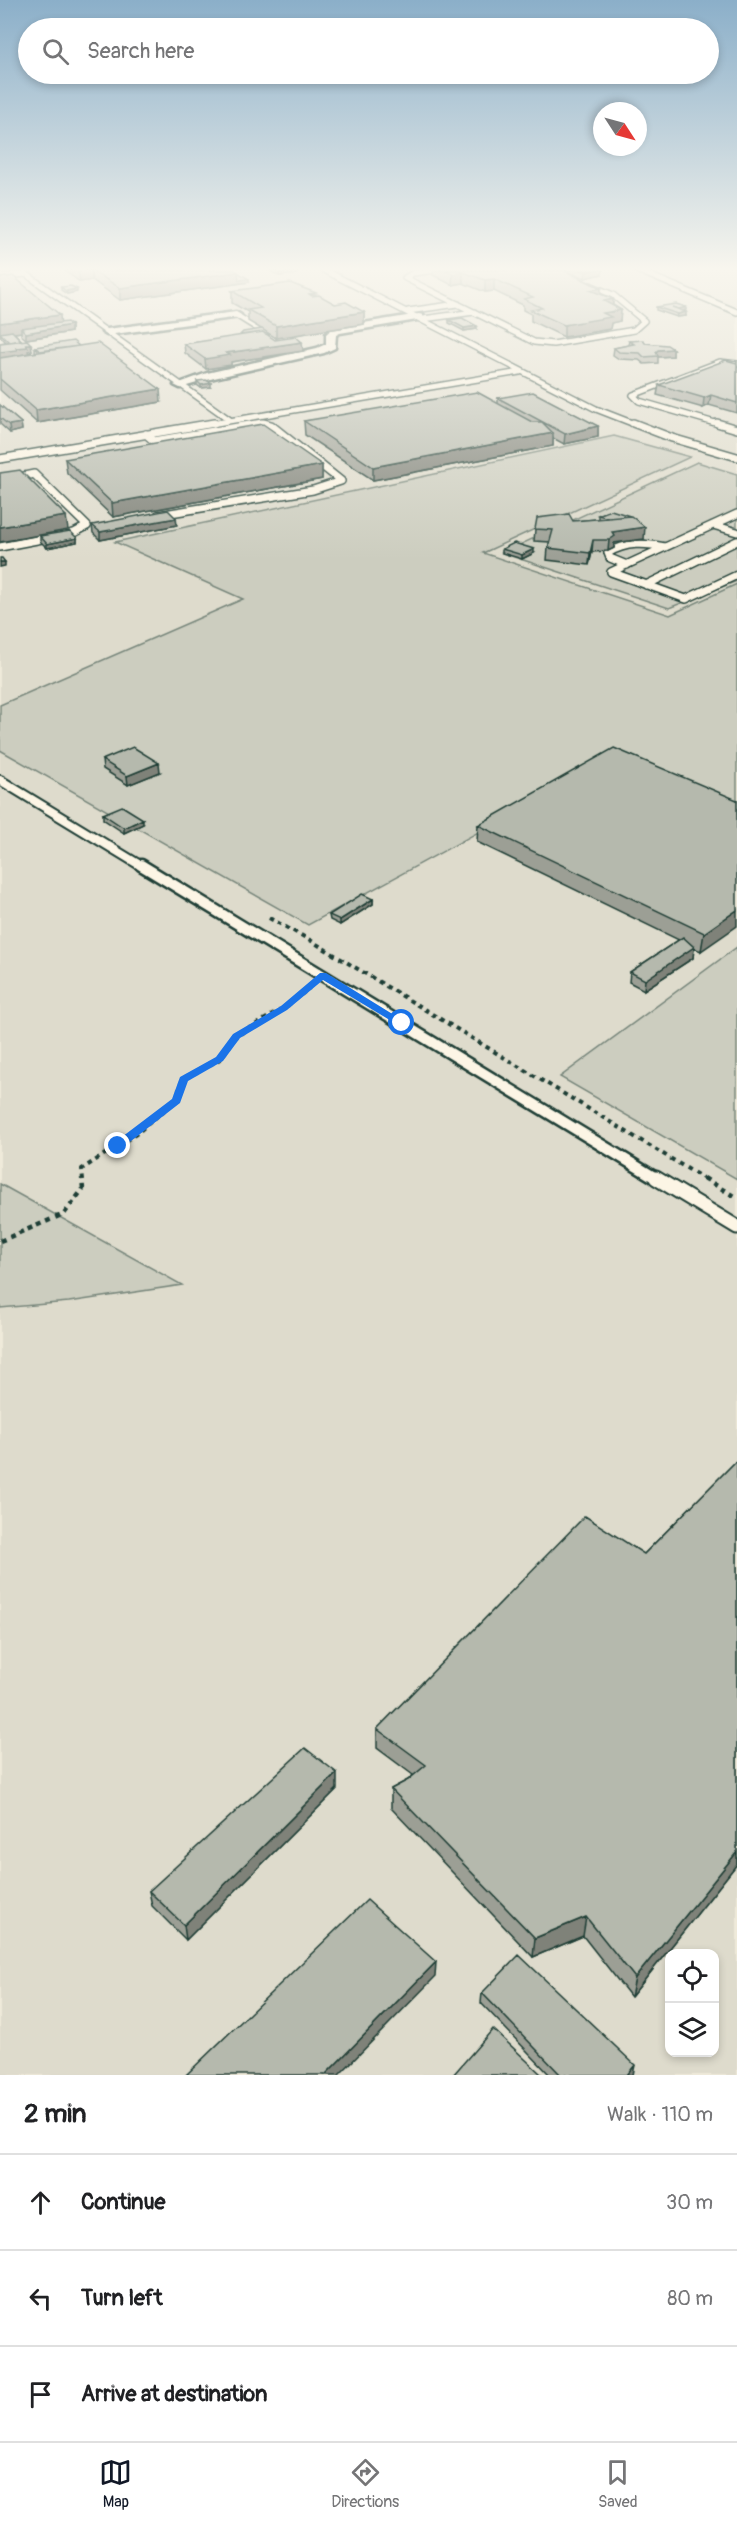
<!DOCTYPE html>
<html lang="en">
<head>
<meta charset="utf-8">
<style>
	:root { --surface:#fff; --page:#f6f6f6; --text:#202124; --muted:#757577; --line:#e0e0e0; --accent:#111827 }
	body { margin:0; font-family:Pangolin,sans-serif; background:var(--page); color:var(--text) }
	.controls { position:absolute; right:18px; bottom:18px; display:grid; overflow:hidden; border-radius:12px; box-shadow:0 3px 9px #0003 }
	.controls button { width:54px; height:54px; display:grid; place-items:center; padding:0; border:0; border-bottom:2px solid var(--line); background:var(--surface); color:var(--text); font:30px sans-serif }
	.compass { position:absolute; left:593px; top:102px; width:54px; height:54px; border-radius:50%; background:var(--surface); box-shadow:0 3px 9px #0003; rotate:126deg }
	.stop { position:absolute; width:18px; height:18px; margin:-14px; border:4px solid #1a73e8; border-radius:50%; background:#fff }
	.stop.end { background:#1a73e8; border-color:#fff; box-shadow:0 2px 6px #0008 }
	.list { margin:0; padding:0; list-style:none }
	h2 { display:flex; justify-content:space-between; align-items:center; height:78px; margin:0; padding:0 24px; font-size:26px }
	h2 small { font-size:20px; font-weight:400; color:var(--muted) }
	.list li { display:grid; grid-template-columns:39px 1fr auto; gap:18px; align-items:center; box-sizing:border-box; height:96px; padding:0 24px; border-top:2px solid var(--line) }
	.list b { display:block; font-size:22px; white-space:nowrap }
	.list em { font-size:20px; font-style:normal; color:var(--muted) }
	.icon { flex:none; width:33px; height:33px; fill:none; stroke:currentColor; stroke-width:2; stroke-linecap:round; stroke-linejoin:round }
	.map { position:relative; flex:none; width:737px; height:2075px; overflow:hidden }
	.search { position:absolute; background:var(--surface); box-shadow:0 3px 9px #0003; left:18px; right:18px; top:18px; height:66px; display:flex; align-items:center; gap:15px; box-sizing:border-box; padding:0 21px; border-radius:33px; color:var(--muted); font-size:22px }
	.sheet { height:366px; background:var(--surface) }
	nav { display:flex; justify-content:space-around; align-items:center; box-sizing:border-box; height:84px; border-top:2px solid var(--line); background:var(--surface); font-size:16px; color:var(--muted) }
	nav a { display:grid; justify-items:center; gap:3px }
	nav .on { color:var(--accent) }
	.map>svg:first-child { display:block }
	.built { fill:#dedbcc; fill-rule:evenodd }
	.green { fill:#cccdbf; stroke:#76857a; stroke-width:1.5 }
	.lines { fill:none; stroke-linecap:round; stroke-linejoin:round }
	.lane-far4-casing { stroke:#1f3d34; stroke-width:8 }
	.lane-far3-casing { stroke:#1f3d34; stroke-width:10 }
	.lane-far2-casing { stroke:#1f3d34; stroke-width:12 }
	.lane-far1-casing { stroke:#1f3d34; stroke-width:15 }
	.lane-casing { stroke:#1f3d34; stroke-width:17 }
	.street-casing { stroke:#1f3d34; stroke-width:5 }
	.path-far1 { stroke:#1f3d34; stroke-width:4; stroke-dasharray:4.5 4.5; stroke-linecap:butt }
	.path { stroke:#1f3d34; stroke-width:4.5; stroke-dasharray:5 5; stroke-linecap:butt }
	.lane-far4 { stroke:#fcf5e5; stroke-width:5 }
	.lane-far3 { stroke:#fcf5e5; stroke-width:7 }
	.lane-far2 { stroke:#fcf5e5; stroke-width:8 }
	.lane-far1 { stroke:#fcf5e5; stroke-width:10 }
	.lane { stroke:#fcf5e5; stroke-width:13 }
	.street { fill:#fcf5e5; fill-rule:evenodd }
	.wall { fill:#9c9f95; stroke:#1f3d34; stroke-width:1.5 }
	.shaded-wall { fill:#7f8279; stroke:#1f3d34; stroke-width:1.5 }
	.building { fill:#b5b9ad; stroke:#1f3d34; stroke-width:1.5 }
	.route { fill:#1a73e8 }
</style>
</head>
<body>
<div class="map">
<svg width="737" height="2075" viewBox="0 0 737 2075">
	<rect width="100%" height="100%" fill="#efeada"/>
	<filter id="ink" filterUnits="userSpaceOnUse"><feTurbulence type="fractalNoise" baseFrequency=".0167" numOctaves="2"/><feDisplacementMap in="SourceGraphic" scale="12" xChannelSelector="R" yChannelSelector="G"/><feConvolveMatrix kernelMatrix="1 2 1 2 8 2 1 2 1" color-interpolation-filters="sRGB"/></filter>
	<g filter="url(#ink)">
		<path class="built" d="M0,270H737V2075H0ZM670,1954H714V2052H670Z"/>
		<path class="green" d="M614,436L690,457L483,553L670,615L737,584V814L616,757L308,925L0,750V705L243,599L115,542Z
			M697,462L737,474V581L669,608L502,553Z
			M737,947V1179L560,1077Z
			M0,1184L182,1285L69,1302L0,1308Z"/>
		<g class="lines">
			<g class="lane-far4-casing">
				<path id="lane-far4" d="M324,270L596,409L637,425
					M437,270L413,273L405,278L534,342L553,344L634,330L644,321L613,295L590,285
					M637,270L737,312
					M0,277L26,274L230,420
					M408,311L458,304
					M236,315L260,330
					M423,319L474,312
					M205,425L520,372
					M252,425H270
					M722,425L639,401L633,395L720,362L737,364"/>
			</g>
			<g class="lane-far3-casing">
				<path id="lane-far3" d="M633,423L672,438L737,457
					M717,423L737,429
					M146,434L154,441L262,423
					M0,459L214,423
					M0,481L34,474L87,526L74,533L0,547
					M737,514L611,572L686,599L737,575
					M158,515L313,490L341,481L271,425L264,423
					M713,525L737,532
					M627,565L610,558L608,553C627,542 644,543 665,547
					M646,585L737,541"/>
			</g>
			<g class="lane-far2-casing">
				<path id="lane-far2" d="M0,780L143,867"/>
			</g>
			<g class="lane-far1-casing">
				<path id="lane-far1" d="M141,865L659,1180"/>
			</g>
			<g class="lane-casing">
				<path id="lane" d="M656,1178L737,1227"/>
			</g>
			<g class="street-casing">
				<path id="street" d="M236,312L241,315L240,317L107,335L102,332L107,329Z
					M419,314L423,315V319L340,333L336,335L335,348L324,353L214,378L180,388L174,385L207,373L317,348L326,344V334L333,328Z"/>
			</g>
			<path class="path-far1" d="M269,918L310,940L706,1180
				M83,1180L82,1169L136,1134L176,1100L183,1079L220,1059L236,1036L284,1008L309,988"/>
			<path class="path" d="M704,1178L737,1198
				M0,1241L64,1214L83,1189L82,1178"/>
			<use href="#lane-far4" class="lane-far4"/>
			<use href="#lane-far3" class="lane-far3"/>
			<use href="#lane-far2" class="lane-far2"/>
			<use href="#lane-far1" class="lane-far1"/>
			<use href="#lane" class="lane"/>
			<use href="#street" class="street"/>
		</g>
		<path class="wall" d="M64,270H234L249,282L120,300L92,280L80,282L65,271Z
			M269,270H295L297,271V274L279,276Z
			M433,270H603L602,274L585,278L564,270L601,288L600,294L613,299V305L621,310L620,321L611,323L610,329L564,337L531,321V314L523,310V305L494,291L485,292L463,283L452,285L433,275Z
			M0,278L61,323L71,325V332L26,339L21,335V332L14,333L32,350L28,351L29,353L37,352L35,351V347L161,402L37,423L0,390V343L6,342L0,336Z
			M61,287L77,292L67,294L61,290Z
			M232,291L316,295L335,304L364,312V324L276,338L248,321V312L232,303Z
			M656,307L686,310L683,311L686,316L677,317L656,310Z
			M449,320L477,329L464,331L449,323Z
			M269,334V336L275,340L303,351L231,362V365L206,369L185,353L184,344Z
			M629,341L673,349V356L658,357V363L644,364L639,360L619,359L613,355L614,348L628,345Z
			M737,363V413L709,405L703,408L657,395L659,385Z
			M197,381L211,387L201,388L197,385Z
			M498,398L598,426V437L564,444L553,438V446L373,480L305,435L304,421L498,404Z
			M0,405L21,423L22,430L10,433L0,424Z
			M65,459L322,465V479L113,517L67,473Z
			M611,510L644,539L614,543V548L608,551L592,552L589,565L547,560L548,548L550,542L534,541L535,529L573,521L598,519V515Z
			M92,525H177L100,540L93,533Z
			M40,536L77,538V542L47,548L40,541Z
			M502,549L534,553L522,559L502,553Z
			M102,760L160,772L128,785L103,769Z
			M737,800L701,951L694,948L693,958L644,990L629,982L630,972L679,940L477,842L478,825Z
			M103,814L143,824L124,833L103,819Z
			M373,899V904L340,925L330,920L329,915Z
			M737,1460V1864L631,1997L583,1936L533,1957L391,1808V1789L408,1780L413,1775L377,1748V1729L644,1554Z
			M337,1789L186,1940L152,1906L149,1891Z
			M482,1993L633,2075H550L481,2003Z"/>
		<path class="shaded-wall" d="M91,270L92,280L80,282L79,271Z
			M595,270H603L602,274L585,278L586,272Z
			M297,271V274L279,276V273Z
			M238,272L239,280L249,279V282L120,300V288Z
			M463,272V283L452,285L453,274Z
			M494,279V291L485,292V280Z
			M601,288L600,299L590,290Z
			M77,289V292L67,294L66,291Z
			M613,299L612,311L604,301Z
			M686,307V310L678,312L679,309Z
			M621,310L620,321L611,323L610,329L564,337V325L603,313Z
			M364,312V324L276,338V326Z
			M686,312V316L677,317L678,314Z
			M60,315L61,327L21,328V332L1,335L0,333V323Z
			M71,325V332L26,339V333Z
			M477,326V329L464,331V328Z
			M302,342L303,351L231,362V365L206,369L205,359L226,353Z
			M26,344H31L32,350L28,351L29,353L0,359V352L16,348Z
			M673,349V356L658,357L656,352L658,350Z
			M211,383V387L201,388V385Z
			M160,389L161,402L37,423L36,410Z
			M711,395L709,405L703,408L704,398Z
			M21,423L22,430L10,433L9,425Z
			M598,426V437L564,444L565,434Z
			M553,433V446L373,480V467Z
			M322,465V479L113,517L112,503Z
			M66,516L68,530L0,542V527Z
			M176,518L177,525L100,540V532Z
			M645,527L644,539L614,543V548L608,551L609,540L612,532Z
			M77,538V542L47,548V544Z
			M593,540L592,552L589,565L590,553Z
			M534,549V553L522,559V555Z
			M0,562H5V566L0,567Z
			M159,763L160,772L128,785L127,776Z
			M143,819V824L124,833V828Z
			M373,899V904L340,925V920Z
			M737,910V926L701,951L704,933Z
			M694,947L693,958L644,990L645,980Z
			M337,1773V1789L186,1940L184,1925Z
			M737,1852V1864L631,1997L635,1978Z
			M586,1917L583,1936L533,1957L535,1938Z
			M436,1962L435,1977L339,2075H325Z
			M635,2065L633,2075H627Z"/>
		<path class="building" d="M91,270H234L238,272L120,288Z
			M273,270H295L297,271L279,273Z
			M444,270H563L601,288L590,290L613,299L604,301L621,310L603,313L611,317L564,325L531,310L542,308L524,299L533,297L494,279L485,280L463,272L453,274Z
			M580,270H595L586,272Z
			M238,273H239L249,279L239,280Z
			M13,276L60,315L0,323V278Z
			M290,283L316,293L309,294L312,296L319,295L335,304L346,302L364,312L276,326L248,310L261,308L232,291Z
			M71,286L77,289L66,291L61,287Z
			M676,304L686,307L679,309L672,307L686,312L678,314L656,307Z
			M462,318L477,326L464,328L449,320Z
			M67,322L71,325L26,333L21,328Z
			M262,329L269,334H265L263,332L240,335L243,332Z
			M12,331L21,340L9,342L0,333Z
			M263,332L275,340L296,337L302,342L226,353L230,355L205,359L184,344Z
			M27,340L31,344H26L28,347L16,348L17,350L0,352V343Z
			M643,340L645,343L667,345L673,349L658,350L656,352L658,356L644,357L640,353L619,352L614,348L634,344L629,341Z
			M73,341L79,346L40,351L35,347Z
			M98,343L160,389L36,410L0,379V358Z
			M726,360L737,363V403L711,395L704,398L659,385Z
			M206,380L211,383L201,385L197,381Z
			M477,392L532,422H542L553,433L373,467L304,421Z
			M533,392L598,426L565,434L498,398Z
			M0,405L21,423L9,425L0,418Z
			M263,424L322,465L112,503L65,459Z
			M20,470L66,516L0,527V473Z
			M168,510L176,518L100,532L92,525Z
			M611,510L630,516L608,518L598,515Z
			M569,514L573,521L631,516L645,527L612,532L615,536L609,540H593L590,553L548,548L553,530L535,529L537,518Z
			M70,531L77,538L47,544L40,536Z
			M514,543L534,549L522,555L502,549Z
			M0,558H2L5,562H0Z
			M133,747L159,763L127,776L102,760Z
			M614,748L737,800V910L704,933L478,825Z
			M122,806L143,819L124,828L103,814Z
			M362,894L373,899L340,920L329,915Z
			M683,937L694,947L645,980L630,972Z
			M737,1460V1852L635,1978L586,1917L535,1938L391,1789L408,1780L426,1765L377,1729L585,1516L644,1554Z
			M305,1748L337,1773L184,1925L149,1891Z
			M367,1900L436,1962L325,2075H186Z
			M519,1955L635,2065L627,2075H561L482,1993Z
			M493,2029L542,2075H453Z"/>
	</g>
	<linearGradient id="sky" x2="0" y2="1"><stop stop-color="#8bafc9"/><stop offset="0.48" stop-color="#f8f6ee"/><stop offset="1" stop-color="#f8f6ee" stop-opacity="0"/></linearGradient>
	<rect width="737" height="560" fill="url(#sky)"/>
	<path class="route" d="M320,973H326L407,1023L398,1025L323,980L287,1010L240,1038L223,1061L188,1081L180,1103L122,1148H114V1143L172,1099L180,1077L216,1057L233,1034L281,1006Z"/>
</svg>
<div class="controls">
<button><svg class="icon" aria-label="locate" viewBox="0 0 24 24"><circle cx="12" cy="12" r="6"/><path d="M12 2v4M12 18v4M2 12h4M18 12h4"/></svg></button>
<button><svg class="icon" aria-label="layers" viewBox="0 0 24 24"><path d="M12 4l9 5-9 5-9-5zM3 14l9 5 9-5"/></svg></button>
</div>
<svg class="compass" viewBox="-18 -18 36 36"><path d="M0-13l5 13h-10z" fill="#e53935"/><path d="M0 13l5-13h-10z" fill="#757577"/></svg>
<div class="stop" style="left:402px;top:1023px"></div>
<div class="stop end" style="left:118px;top:1146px"></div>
<div class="search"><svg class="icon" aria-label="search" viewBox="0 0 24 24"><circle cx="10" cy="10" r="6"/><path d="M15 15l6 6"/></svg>Search here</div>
</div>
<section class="sheet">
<h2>2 min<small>Walk · 110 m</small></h2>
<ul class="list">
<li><svg class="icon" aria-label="ahead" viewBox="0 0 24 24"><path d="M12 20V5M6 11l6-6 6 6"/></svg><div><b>Continue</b></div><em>30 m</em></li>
<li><svg class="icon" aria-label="left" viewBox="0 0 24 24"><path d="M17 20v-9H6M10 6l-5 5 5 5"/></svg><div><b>Turn left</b></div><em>80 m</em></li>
<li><svg class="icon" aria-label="arrive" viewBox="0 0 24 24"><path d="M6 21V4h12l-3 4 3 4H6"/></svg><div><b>Arrive at destination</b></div></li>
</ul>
</section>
<nav>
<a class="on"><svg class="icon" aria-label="map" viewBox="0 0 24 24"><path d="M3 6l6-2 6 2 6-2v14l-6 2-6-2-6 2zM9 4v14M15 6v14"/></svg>Map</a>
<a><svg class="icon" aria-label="directions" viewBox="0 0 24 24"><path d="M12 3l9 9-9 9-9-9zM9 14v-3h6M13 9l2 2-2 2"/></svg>Directions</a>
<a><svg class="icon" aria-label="saved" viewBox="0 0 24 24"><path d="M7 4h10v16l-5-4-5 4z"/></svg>Saved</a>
</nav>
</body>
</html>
